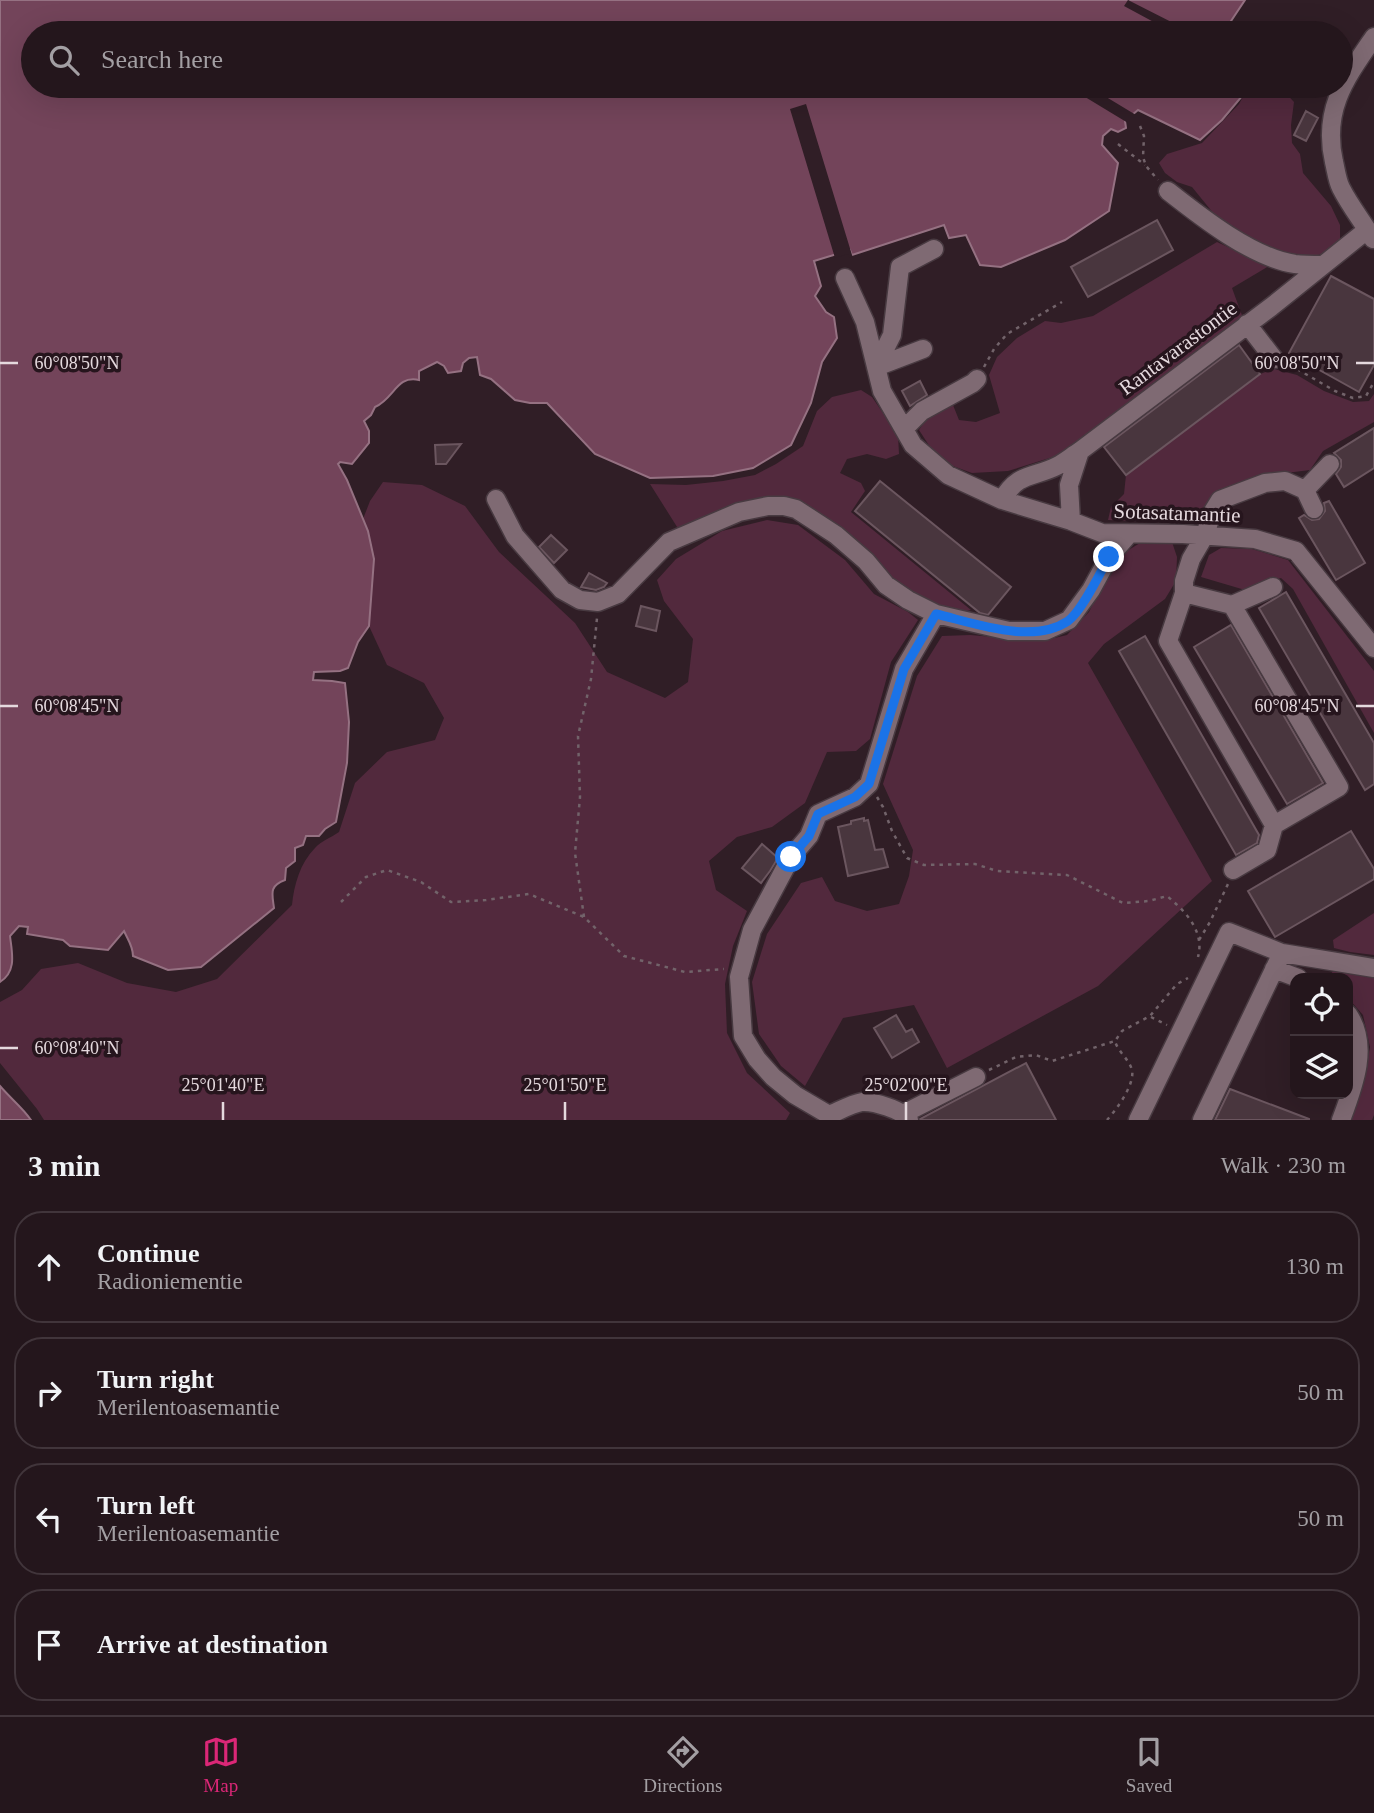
<!DOCTYPE html>
<html lang="en">
<head>
<meta charset="utf-8">
<style>
	:root { --surface:#24161c; --page:#302329; --text:#f1f3f6; --muted:#a39fa3; --line:#41353b; --accent:#db2777 }
	body { margin:0; font-family:Georgia,serif; background:var(--page); color:var(--text) }
	.controls { position:absolute; right:21px; bottom:21px; display:grid; overflow:hidden; border-radius:14px; box-shadow:0 7px 28px #0002 }
	.controls button { width:63px; height:63px; display:grid; place-items:center; padding:0; border:0; border-bottom:2px solid var(--line); background:var(--surface); color:var(--text); font:35px sans-serif }
	.stop { position:absolute; width:21px; height:21px; margin:-16px; border:5px solid #1a73e8; border-radius:50%; background:#fff }
	.stop.end { background:#1a73e8; border-color:#fff; box-shadow:0 2px 7px #0008 }
	.list { margin:0; padding:0; list-style:none }
	h2 { display:flex; justify-content:space-between; align-items:center; height:91px; margin:0; padding:0 28px; font-size:30px }
	h2 small { font-size:23px; font-weight:400; color:var(--muted) }
	.list li { display:grid; grid-template-columns:46px 1fr auto; gap:21px; align-items:center; box-sizing:border-box; height:112px; margin:0 14px 14px; padding:0 14px; border:2px solid var(--line); border-radius:28px }
	.list b { display:block; font-size:26px; white-space:nowrap }
	.list p { margin:0; font-size:23px; white-space:nowrap; color:var(--muted) }
	.list em { font-size:23px; font-style:normal; color:var(--muted) }
	.icon { flex:none; width:38px; height:38px; fill:none; stroke:currentColor; stroke-width:2; stroke-linecap:round; stroke-linejoin:round }
	.map { position:relative; flex:none; width:1374px; height:1120px; overflow:hidden }
	.search { position:absolute; background:var(--surface); box-shadow:0 7px 28px #0002; left:21px; right:21px; top:21px; height:77px; display:flex; align-items:center; gap:18px; box-sizing:border-box; padding:0 24px; border-radius:38px; color:var(--muted); font-size:26px }
	.sheet { height:595px; background:var(--surface) }
	nav { display:flex; justify-content:space-around; align-items:center; box-sizing:border-box; height:98px; border-top:2px solid var(--line); background:var(--surface); font-size:19px; color:var(--muted) }
	nav a { display:grid; justify-items:center; gap:4px }
	nav .on { color:var(--accent) }
	.map>svg:first-child { display:block }
	.green { fill:#52293d }
	.water { fill:#73445a; stroke:#957182; stroke-width:2 }
	.pier { fill:#301e26 }
	.building { fill:#49363e; stroke:#6b565f; stroke-width:2 }
	.lines { fill:none; stroke-linecap:round; stroke-linejoin:round }
	.minor-casing { stroke:#483a41; stroke-width:21 }
	.path { stroke:#72636a; stroke-width:2.5; stroke-dasharray:3.5 5; stroke-linecap:butt }
	.minor { stroke:#7f6a73; stroke-width:18 }
	.route { stroke:#1a73e8; stroke-width:9 }
	.ticks { fill:none; stroke:#e5d9de; stroke-width:2.5 }
	.labels { text-anchor:middle; dominant-baseline:central; stroke-width:7; stroke-linejoin:round; paint-order:stroke }
	.street-label { font-size:21px; fill:#e5d9de; stroke:#26151d }
	.ticks-label { font-size:18px; text-anchor:middle; fill:#e5d9de; stroke:#26151d; stroke-width:7; stroke-linejoin:round; paint-order:stroke }
</style>
</head>
<body>
<div class="map">
<svg width="1374" height="1120" viewBox="0 0 1374 1120">
	<rect width="100%" height="100%" fill="#301e26"/>
	<path class="green" d="M1249,86H1279L1294,102L1291,125L1292,143L1300,154L1303,173L1331,206L1340,225V242L1324,254L1310,256L1287,254L1266,246L1240,233L1214,214L1192,187L1177,182L1165,173L1159,163L1167,154L1202,143L1239,104Z
		M1217,242L1269,266L1232,288L1243,318L1090,434L1056,456L1008,471L972,473L950,465L932,450L919,430L931,412L951,400L959,420L976,422L1000,413L989,375L997,357L1017,338L1045,321L1061,323L1093,316Z
		M1274,369L1297,375L1324,391L1353,402L1369,401L1374,394V422L1323,451L1310,470L1286,473L1220,491L1193,523L1108,520L1111,507L1124,494L1126,475L1260,374Z
		M861,390L872,397L898,435L899,454L886,459L867,454L847,459L840,473L861,483L865,491L851,512L971,610L959,613L929,605L900,587L833,524L739,503L697,520L679,530L650,484L686,485L723,481L755,475L776,464L803,446L817,411L832,397Z
		M383,482L422,485L465,506L499,552L575,623L607,672L665,698L688,682L693,639L664,601L657,580L676,559L722,531L767,520L798,525L845,560L874,594L908,612L918,620L891,662L870,739L856,751L827,752L805,803L772,827L737,837L709,861L716,890L747,911L733,946L725,984L727,1033L747,1073L790,1113L786,1120H44L37,1109L0,1063V1002L22,990L41,969L78,963L127,983L176,992L217,979L292,905C294,885 300,863 315,848C321,841 332,837 339,832L355,783L387,752L435,740L444,718L424,683L387,665L369,626L374,559L368,531L363,519L370,501Z
		M1155,540L1172,542L1177,557L1176,581L1165,599L1104,644L1088,663L1212,881L1098,986L947,1068L914,1005L843,1018L805,1086L781,1066L759,1034L752,982L767,934L801,883L822,877L835,901L867,911L899,904L909,876L913,850L883,784L917,676L942,636L970,635L1042,641L1067,635L1089,612L1101,587L1122,554L1140,543Z
		M1221,548L1252,549L1288,560L1374,671V733L1293,589L1281,578L1245,590L1201,577L1209,555Z
		M1374,913V955L1350,952L1334,948L1333,940Z
		M1333,971L1374,978V1115L1372,1120H1350L1363,1085L1370,1047L1363,1015L1348,998V978H1328Z"/>
	<path class="water" d="M0,0H1245L1227,27L1221,25L1216,33H33V86H1234L1243,95L1222,120L1200,140L1138,110L1125,121L1126,128L1118,132L1111,129L1103,136L1102,145L1118,163L1109,211L1065,240L1001,267L980,265L966,235L949,238L944,225L852,255L850,250L814,261L821,286L815,296L826,312L834,317L837,338L822,362L811,403L791,445L753,468L713,476L650,478L595,454L547,403H530L515,400L491,379L480,375L477,357L469,358L463,363L461,371L448,373L444,366L437,362L419,371V380C396,375 395,398 375,407L371,415L364,421L369,431V443L352,464L340,462L338,464L347,480L368,531L374,559L369,626L358,642L348,668L340,671L314,672L313,680L332,681L345,683L349,722L347,763L336,822L325,829L319,836H306L303,845L295,848V861L286,868L285,880C269,886 272,893 274,908L201,967L168,970L133,956C133,946 128,940 124,931L108,950L70,946L63,940L27,934L28,927L19,926L10,936C12,953 17,971 0,982Z
		M0,1086C10,1098 22,1107 31,1120H0Z"/>
	<path class="pier" d="M1128,0L1193,33H1174L1124,6Z
		M1067,86H1088L1136,115L1128,123Z
		M806,104L852,255L853,258L849,257L848,254L835,258L790,109Z"/>
	<path class="building" d="M1306,111L1318,118L1306,141L1294,135Z
		M1157,220L1173,250L1088,297L1071,267Z
		M1331,276L1374,299V365L1359,392L1289,353Z
		M1239,345L1260,374L1126,475L1104,447Z
		M920,381L927,395L910,406L902,391Z
		M1374,428V468L1344,487L1336,474L1341,467V460L1334,453Z
		M461,444L446,464H436L435,445Z
		M880,481L1011,587L988,615L980,613L855,511Z
		M1329,501L1365,563L1336,580L1299,518L1304,515L1312,520L1319,519L1325,511L1324,503Z
		M551,535L567,550L554,563L539,547Z
		M589,573L607,583L604,587L596,590L581,587Z
		M1286,592L1374,743V784L1365,790L1259,608Z
		M641,606L660,611L656,631L636,626Z
		M1231,625L1323,783L1287,804L1194,647Z
		M1145,636L1259,835L1257,843L1236,855L1119,651Z
		M864,818V821L868,820L875,850L883,849L888,867L848,876L838,827L851,824V821Z
		M1351,831L1374,869V879L1275,937L1248,891Z
		M762,844L778,858L770,871L761,883L742,868Z
		M896,1015L906,1032L912,1029L919,1042L892,1058L874,1028Z
		M1026,1063L1056,1120H920V1119Z
		M1230,1089L1309,1119V1120H1215Z"/>
	<g class="lines">
		<g class="minor-casing">
			<path id="minor" d="M1168,191C1201,217 1253,258 1295,264C1304,265 1314,265 1323,265
				M1373,239C1363,222 1350,206 1341,188C1337,180 1336,170 1334,162C1322,109 1346,78 1374,37
				M845,278L865,322L882,391L913,445L948,475L1002,500L1071,521L1102,533L1183,534L1255,539L1296,551L1374,648
				M1247,324L1274,359
				M876,367L892,335L900,267L934,249
				M876,367L923,349
				M904,429L922,411L973,383L977,379
				M1305,490L1330,464
				M496,499L515,536L562,590L580,600L598,602L618,594L669,542L739,512L768,506H784L796,509L836,535L866,561L886,585L908,600L936,614L1009,631H1045L1069,620L1091,590L1109,557L1129,534
				M1002,500C1018,472 1033,478 1057,466C1065,462 1072,456 1080,451L1271,307L1367,230
				M1071,521L1069,485L1080,451
				M1184,593L1232,605L1339,787L1274,825L1168,641L1184,593V581L1191,559L1205,535L1212,513L1220,500L1265,483L1285,481L1305,490L1314,509
				M1232,605L1273,587
				M1233,870L1267,850L1274,825
				M1274,969L1298,978
				M905,1113L976,1077
				M909,1120C903,1110 873,1101 862,1102C851,1104 839,1111 829,1115L795,1095L773,1077L757,1059L743,1036L739,977L752,930L791,857L809,836L818,814L855,797L869,784L904,669L936,614
				M1138,1120L1229,932L1282,953L1374,968
				M1202,1120L1282,953
				M1341,1120C1353,1088 1370,1046 1348,1014"/>
		</g>
		<path class="path" d="M1140,126L1144,136L1143,157L1146,166L1158,180
			M1118,144L1145,165
			M1290,365L1335,391L1353,398L1366,396L1374,382
			M984,367L994,349L1007,334L1062,302
			M877,797L883,807L892,831L907,858L924,865L975,864L997,871L1067,875L1123,903L1149,901L1167,896C1185,911 1205,931 1198,957
			M341,902L366,877L387,870L421,882L451,902L486,900L529,894L584,917L624,956L685,972L724,969
			M584,917L575,853L580,797L578,736L591,679L597,618
			M1199,940L1210,922L1228,884
			M1151,1017L1167,1025
			M989,1070L1016,1057L1036,1055L1052,1061L1115,1041
			M1107,1120C1116,1110 1135,1085 1132,1070C1129,1059 1118,1052 1115,1041L1122,1031L1150,1016L1177,984L1188,978"/>
		<use href="#minor" class="minor"/>
	</g>
	<g class="lines">
		<path class="route" d="M791,857L809,836L818,814L855,797L869,784L904,669L936,614C974,623 1033,645 1068,621C1082,611 1100,573 1109,557"/>
	</g>
	<path class="ticks" d="M0,363H18M1356,363H1374M0,706H18M1356,706H1374M0,1048H18M223,1102V1120M565,1102V1120M906,1102V1120"/>
	<g class="labels">
		<g class="street-label">
			<text transform="translate(1178 348) rotate(-37)">Rantavarastontie</text>
			<text transform="translate(1177 513) rotate(2)">Sotasatamantie</text>
		</g>
	</g>
	<g class="ticks-label">
		<text x="77" y="369">60°08'50"N</text>
		<text x="1297" y="369">60°08'50"N</text>
		<text x="77" y="712">60°08'45"N</text>
		<text x="1297" y="712">60°08'45"N</text>
		<text x="77" y="1054">60°08'40"N</text>
		<text x="223" y="1091">25°01'40"E</text>
		<text x="565" y="1091">25°01'50"E</text>
		<text x="906" y="1091">25°02'00"E</text>
	</g>
</svg>
<div class="controls">
<button><svg class="icon" aria-label="locate" viewBox="0 0 24 24"><circle cx="12" cy="12" r="6"/><path d="M12 2v4M12 18v4M2 12h4M18 12h4"/></svg></button>
<button><svg class="icon" aria-label="layers" viewBox="0 0 24 24"><path d="M12 4l9 5-9 5-9-5zM3 14l9 5 9-5"/></svg></button>
</div>
<div class="stop" style="left:791px;top:857px"></div>
<div class="stop end" style="left:1109px;top:557px"></div>
<div class="search"><svg class="icon" aria-label="search" viewBox="0 0 24 24"><circle cx="10" cy="10" r="6"/><path d="M15 15l6 6"/></svg>Search here</div>
</div>
<section class="sheet">
<h2>3 min<small>Walk · 230 m</small></h2>
<ul class="list">
<li><svg class="icon" aria-label="ahead" viewBox="0 0 24 24"><path d="M12 20V5M6 11l6-6 6 6"/></svg><div><b>Continue</b><p>Radioniementie</p></div><em>130 m</em></li>
<li><svg class="icon" aria-label="right" viewBox="0 0 24 24"><path d="M7 20v-9h11M14 6l5 5-5 5"/></svg><div><b>Turn right</b><p>Merilentoasemantie</p></div><em>50 m</em></li>
<li><svg class="icon" aria-label="left" viewBox="0 0 24 24"><path d="M17 20v-9H6M10 6l-5 5 5 5"/></svg><div><b>Turn left</b><p>Merilentoasemantie</p></div><em>50 m</em></li>
<li><svg class="icon" aria-label="arrive" viewBox="0 0 24 24"><path d="M6 21V4h12l-3 4 3 4H6"/></svg><div><b>Arrive at destination</b></div></li>
</ul>
</section>
<nav>
<a class="on"><svg class="icon" aria-label="map" viewBox="0 0 24 24"><path d="M3 6l6-2 6 2 6-2v14l-6 2-6-2-6 2zM9 4v14M15 6v14"/></svg>Map</a>
<a><svg class="icon" aria-label="directions" viewBox="0 0 24 24"><path d="M12 3l9 9-9 9-9-9zM9 14v-3h6M13 9l2 2-2 2"/></svg>Directions</a>
<a><svg class="icon" aria-label="saved" viewBox="0 0 24 24"><path d="M7 4h10v16l-5-4-5 4z"/></svg>Saved</a>
</nav>
</body>
</html>
